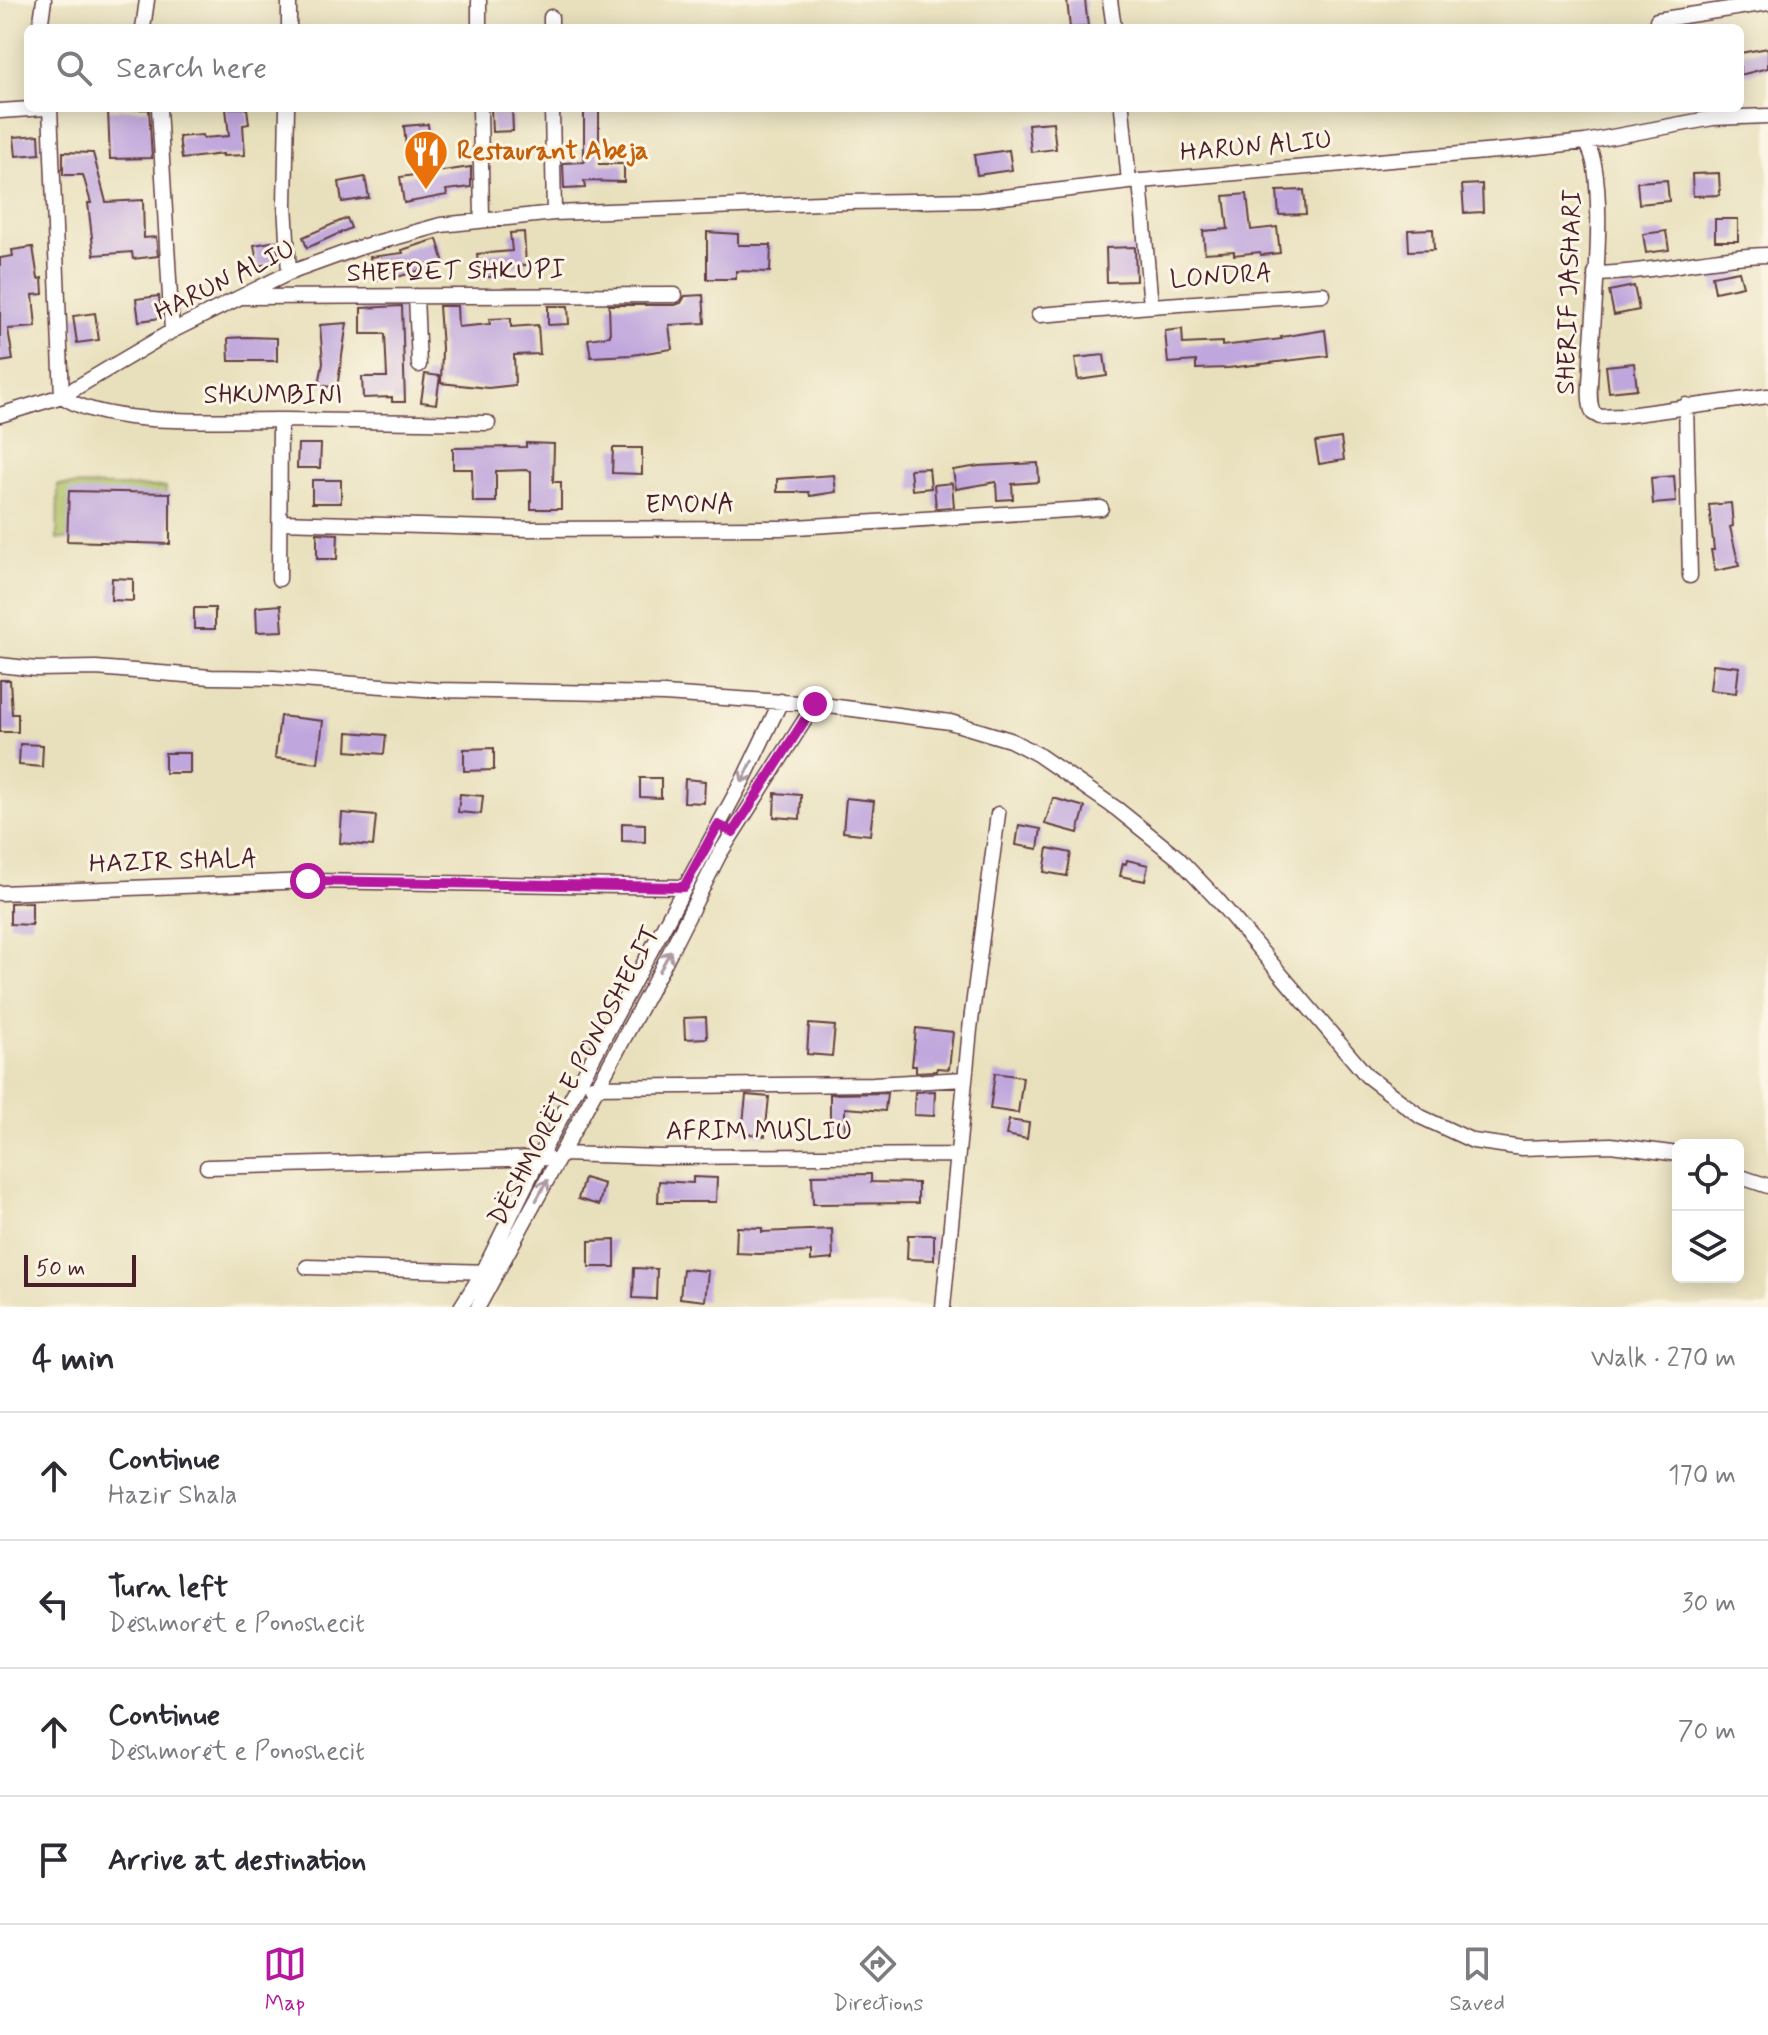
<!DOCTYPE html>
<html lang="en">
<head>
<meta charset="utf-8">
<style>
	:root { --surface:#fff; --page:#f2f2f3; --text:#2b2b33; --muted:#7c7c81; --line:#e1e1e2; --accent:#b5179e }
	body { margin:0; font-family:Mynerve,sans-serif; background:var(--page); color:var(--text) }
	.controls { position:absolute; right:24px; bottom:24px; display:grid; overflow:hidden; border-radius:12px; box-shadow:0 4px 20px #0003 }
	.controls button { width:72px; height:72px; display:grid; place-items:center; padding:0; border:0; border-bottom:2px solid var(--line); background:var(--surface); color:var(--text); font:40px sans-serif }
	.scale { position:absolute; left:24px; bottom:20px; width:112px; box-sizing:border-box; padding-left:8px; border:4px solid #4a1f2b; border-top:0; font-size:22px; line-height:28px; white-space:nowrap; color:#4a1f2b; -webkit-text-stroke:6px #fcf5e5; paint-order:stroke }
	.stop { position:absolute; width:24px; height:24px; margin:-18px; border:6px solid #b5179e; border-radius:50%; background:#fff }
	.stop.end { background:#b5179e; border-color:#fff; box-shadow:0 2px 8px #0008 }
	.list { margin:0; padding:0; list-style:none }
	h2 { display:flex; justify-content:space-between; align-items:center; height:104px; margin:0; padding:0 32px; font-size:34px }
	h2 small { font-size:26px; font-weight:400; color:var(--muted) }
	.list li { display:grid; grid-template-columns:52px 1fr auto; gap:24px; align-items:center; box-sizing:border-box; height:128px; padding:0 32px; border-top:2px solid var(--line) }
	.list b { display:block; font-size:30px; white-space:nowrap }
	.list p { margin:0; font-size:26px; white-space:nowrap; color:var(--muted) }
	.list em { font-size:26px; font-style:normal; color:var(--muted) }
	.icon { flex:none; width:44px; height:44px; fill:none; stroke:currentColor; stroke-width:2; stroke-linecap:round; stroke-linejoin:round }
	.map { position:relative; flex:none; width:1768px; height:1307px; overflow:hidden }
	.search { position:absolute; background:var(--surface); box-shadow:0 4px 20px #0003; left:24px; right:24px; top:24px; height:88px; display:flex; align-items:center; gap:20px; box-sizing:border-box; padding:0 28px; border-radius:12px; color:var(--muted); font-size:30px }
	.sheet { height:616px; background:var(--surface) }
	nav { display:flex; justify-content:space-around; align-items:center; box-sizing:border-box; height:112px; border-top:2px solid var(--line); background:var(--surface); font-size:22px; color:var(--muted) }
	nav a { display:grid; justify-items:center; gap:4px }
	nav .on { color:var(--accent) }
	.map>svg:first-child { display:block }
	.green { fill:#acc166; stroke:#7b7048; stroke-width:2 }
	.building { fill:#bfa6dd }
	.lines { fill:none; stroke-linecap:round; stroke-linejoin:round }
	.street-casing { stroke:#623c41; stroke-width:17 }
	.street { stroke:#fff; stroke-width:14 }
	.oneway { stroke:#ae9aa0 }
	.route { stroke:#b5179e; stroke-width:10 }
	.labels { text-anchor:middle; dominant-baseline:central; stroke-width:6; stroke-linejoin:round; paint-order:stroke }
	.street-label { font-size:26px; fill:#4a1f2b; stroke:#fcf5e5 }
	.food-label { font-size:26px; font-weight:bold; fill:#c56008; stroke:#fcf5e5; text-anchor:start }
</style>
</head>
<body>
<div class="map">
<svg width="1768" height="1307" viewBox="0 0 1768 1307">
	<rect width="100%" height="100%" fill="#fcf5e5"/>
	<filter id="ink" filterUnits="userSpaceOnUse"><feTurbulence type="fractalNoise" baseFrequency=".0125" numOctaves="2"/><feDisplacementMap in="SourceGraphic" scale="16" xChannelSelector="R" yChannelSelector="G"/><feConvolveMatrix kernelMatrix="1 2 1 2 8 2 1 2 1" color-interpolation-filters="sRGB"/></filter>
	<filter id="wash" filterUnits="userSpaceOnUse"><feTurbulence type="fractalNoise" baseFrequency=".006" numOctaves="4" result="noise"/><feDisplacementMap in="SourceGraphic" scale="32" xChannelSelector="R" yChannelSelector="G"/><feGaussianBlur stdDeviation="1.8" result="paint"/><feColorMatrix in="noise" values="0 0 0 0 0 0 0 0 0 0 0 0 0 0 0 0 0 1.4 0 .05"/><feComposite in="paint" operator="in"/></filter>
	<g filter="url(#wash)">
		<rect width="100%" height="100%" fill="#e8e0bc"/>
		<path class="green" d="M58,485L166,487L165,541L57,539Z"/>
		<g id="blocks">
			<path class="building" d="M1067,0H1085L1088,27L1070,28Z
				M1768,48V68L1740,75V53Z
				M226,108H247L249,124L243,125L245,155L223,156V154L182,159L179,137L202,135L203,138L229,136Z
				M491,108H512L513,131L492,132Z
				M584,108H599V164H624V182L584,181L585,188L564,189L563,163L584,162Z
				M149,109L152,158L110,159L108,110Z
				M1053,122L1056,149L1031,152L1028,124Z
				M428,124L430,145L406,147L404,126Z
				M39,135L40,154L16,156L14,137Z
				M1009,150L1012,170L977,175L974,155Z
				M63,152L93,153L106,202L143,200L144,238L156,237L158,256L133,259L132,252L94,255L88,203H91L83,175H63Z
				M471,167V187L446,190L447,195L404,203L400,177Z
				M1719,173L1720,195L1693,196L1692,174Z
				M365,177L369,198L342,202L339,182Z
				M1667,180L1669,201L1639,204L1637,182Z
				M1482,184L1483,212L1464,213L1462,185Z
				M1304,190L1306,214L1279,215L1277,191Z
				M1247,194L1251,230L1277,227L1280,253L1261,255L1260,252L1234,255V251L1205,253L1203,231L1228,229L1224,196Z
				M347,218L351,228L307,248L303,237Z
				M1715,219H1738V241H1715Z
				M1433,229L1434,250L1409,251L1408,230Z
				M1666,231L1669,250L1646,253L1643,234Z
				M524,232L526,265L499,267L500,276L479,278L477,254L512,251L510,233Z
				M707,232L738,234V245H771L770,272L736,271V279H707Z
				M437,239L444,263L401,276L373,280L370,257L403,253L402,250Z
				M277,241L278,262L258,266L254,245Z
				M33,247L38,279L42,278L43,294L33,295L36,327L8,329L13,360L0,362V258L13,256L12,250Z
				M1135,247L1136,281L1107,282L1106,248Z
				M1739,271L1743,286L1715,292L1712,276Z
				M1634,286L1639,310L1614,315L1609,291Z
				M703,295L705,323L669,325L672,349L632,355L591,357L588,339L610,336L609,305H675L681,303L685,296Z
				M159,296L161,318L139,321L136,299Z
				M402,306L405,402H392V397L363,398L362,377H387L385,334H361V308Z
				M439,306H457L458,327L490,324L489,319L511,318V327L538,325L540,354L514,355L515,385L488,388L441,383L442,348Z
				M548,306H568L569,324L548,325Z
				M95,313L99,340L77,343L73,316Z
				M347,323L337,388L319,385L323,363L320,325Z
				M1182,329L1183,344L1222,342V346L1282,339L1281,337L1325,330L1328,356L1228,368L1196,369V361L1168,363L1165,331Z
				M247,337L277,338V361H229L228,338Z
				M1104,355L1107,376L1078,380L1075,358Z
				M1634,363L1637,389L1609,392L1606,366Z
				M425,374L440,376L436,404L421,402Z
				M1341,438L1344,460L1319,464L1315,442Z
				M526,443L554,444L553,482H561V509H531V471L526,470L496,471V502H473L472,469H453V448L526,447Z
				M298,444H321L320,468H297Z
				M613,448H642V474L612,473Z
				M1038,463L1039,482L1012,484L1013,499L997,500L996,482L956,489L953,470L979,466Z
				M929,468L931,488L912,490L910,469Z
				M834,475L836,492L810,496L809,492H777V479Z
				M1674,476L1676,502L1653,504L1651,478Z
				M312,480H341V503H312Z
				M952,483L954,507L936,508L934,485Z
				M69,491L170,493V544L67,541Z
				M1731,503L1733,526L1730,527L1739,566L1715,571L1711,550H1714L1709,505Z
				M317,533L338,534L337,559H317Z
				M112,578L133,579V601L111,600Z
				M281,605L283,631L257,632L256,607Z
				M194,608H215V629H194Z
				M1713,664L1739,667L1736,693L1710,690Z
				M0,680H10L12,714H18V732H0Z
				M280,716L323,721L318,763L275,758Z
				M348,732L386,735L384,754L347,751Z
				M20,744L43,745L42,767L19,765Z
				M494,748V770L464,771V749Z
				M165,753H190V773H165Z
				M640,778H661V798L640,797Z
				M685,779L705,781L704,803L684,802Z
				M775,793L801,795L800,819L774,817Z
				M460,794L483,796L481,814L458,812Z
				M846,798L874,801L870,835L843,832Z
				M1053,798L1085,807L1078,833L1045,824Z
				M342,813L376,816L373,846L340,843Z
				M622,823L645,824V842L622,841Z
				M1019,825L1041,829L1038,849L1016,845Z
				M1048,848L1071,853L1067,876L1044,872Z
				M1127,860L1148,865L1145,881L1120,876L1123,863L1126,864Z
				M32,902V925L10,924V903Z
				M706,1017L707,1038L685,1039L684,1018Z
				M809,1024L835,1026L832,1056L807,1054Z
				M916,1028L953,1032L949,1069L937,1068L936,1071L916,1072V1066H912Z
				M995,1073L1023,1077L1018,1113L990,1109Z
				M935,1091L934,1116L914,1115L915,1092Z
				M887,1093L885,1111L845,1108V1131H830V1094Z
				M746,1095L769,1097L765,1136L742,1133Z
				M1009,1120L1029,1123L1027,1139L1006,1135Z
				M871,1174V1182L918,1183V1203L813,1204L812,1175Z
				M693,1177L717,1178L716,1202H658L659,1181L693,1183Z
				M584,1178L604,1184L599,1205L578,1199Z
				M737,1227L762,1228V1232L832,1229L833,1259L811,1261V1252L759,1254L736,1253Z
				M908,1235H934V1260L907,1259Z
				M615,1240V1267H589V1241Z
				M634,1268L657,1269L656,1299L633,1298Z
				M683,1269L708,1271L705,1301L680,1298Z"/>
		</g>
	</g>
	<g filter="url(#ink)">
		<use href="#blocks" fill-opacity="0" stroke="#623c41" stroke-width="2"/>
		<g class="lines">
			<g class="street-casing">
				<path id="street" d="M479,0V28
					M1110,0L1114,28
					M551,17V28
					M1657,20L1768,3
					M40,28L44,0
					M143,28L147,0
					M289,28V0
					M50,108L62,396C106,429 229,419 285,420C353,421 420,422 488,423
					M159,108L172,331
					M287,108L285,204L289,273
					M480,108L482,219
					M552,108L554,213
					M1122,108L1129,182
					M0,111L45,108
					M1585,142C1610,168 1592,321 1591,363C1591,379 1587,399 1593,413L1600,417L1621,416L1768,396
					M1140,181L1151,306L1323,294
					M1595,274C1653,273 1709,256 1768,255
					M416,296L419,365
					M242,297L675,295
					M1039,315L1151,306
					M1686,405L1690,576
					M0,415L62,396L172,331L289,273L361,247L441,225L554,213L848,202L979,200L1129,182L1509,150L1585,142L1713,118L1768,116
					M280,522L530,529L780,528L1101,508
					M279,579L280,420
					M0,665L36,669L96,668L211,677L274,678L437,690L664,694L815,704L950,722L1010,740L1037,754L1117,809L1178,858L1216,898L1367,1076L1421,1117L1473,1141L1522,1148L1611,1145L1678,1154
					M0,893L308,881L684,887
					M592,1087L873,1084L965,1079
					M562,1154L661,1157L957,1155
					M207,1167L547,1158
					M1738,1176L1768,1186
					M307,1267L491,1272
					M461,1307L483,1272L539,1158L745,776L781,701
					M478,1307L662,968L719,855L815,704
					M943,1307L970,1029L998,814"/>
			</g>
			<use href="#street" class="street"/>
		</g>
		<defs><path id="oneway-shaft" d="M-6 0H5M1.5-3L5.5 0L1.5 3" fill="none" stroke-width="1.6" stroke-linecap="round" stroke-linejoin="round" transform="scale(2)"/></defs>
		<g class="oneway">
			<use href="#oneway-shaft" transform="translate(747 772) rotate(116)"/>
			<use href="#oneway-shaft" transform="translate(665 961) rotate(-62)"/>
			<use href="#oneway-shaft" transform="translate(542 1190) rotate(-61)"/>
		</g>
	</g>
	<g class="lines" filter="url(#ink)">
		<path class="route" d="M308,881L684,887L718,825L733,832L815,704"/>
	</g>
	<defs>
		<g id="restaurant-pin" transform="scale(2.3)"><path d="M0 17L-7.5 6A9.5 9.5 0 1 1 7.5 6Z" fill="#e8710a" stroke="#fcf5e5"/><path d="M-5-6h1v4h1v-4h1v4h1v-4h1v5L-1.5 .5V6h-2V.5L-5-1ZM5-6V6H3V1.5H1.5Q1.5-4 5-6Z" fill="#fff"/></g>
	</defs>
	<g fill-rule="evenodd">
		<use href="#restaurant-pin" x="426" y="152"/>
	</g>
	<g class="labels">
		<g class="street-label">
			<text transform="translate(1256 147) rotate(-5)">HARUN ALIU</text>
			<text transform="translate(456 272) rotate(-1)">SHEFQET SHKUPI</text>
			<text transform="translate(1221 277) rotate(-4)">LONDRA</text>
			<text transform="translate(225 281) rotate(-26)">HARUN ALIU</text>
			<text transform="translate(1570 292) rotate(-88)">SHERIF JASHARI</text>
			<text x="273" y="396">SHKUMBINI</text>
			<text transform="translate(690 505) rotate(-1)">EMONA</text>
			<text transform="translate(173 862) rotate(-2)">HAZIR SHALA</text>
			<text transform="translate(575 1076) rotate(-62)">DËSHMORËT E PONOSHECIT</text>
			<text x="759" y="1132">AFRIM MUSLIU</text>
		</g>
		<g class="food-label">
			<text x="457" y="152">Restaurant Abeja</text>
		</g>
	</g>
</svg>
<div class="controls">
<button><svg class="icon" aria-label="locate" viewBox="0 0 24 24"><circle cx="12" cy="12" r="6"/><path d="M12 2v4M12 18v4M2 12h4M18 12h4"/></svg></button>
<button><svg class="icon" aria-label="layers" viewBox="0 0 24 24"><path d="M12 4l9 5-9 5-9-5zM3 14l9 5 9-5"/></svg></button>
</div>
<div class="scale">50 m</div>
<div class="stop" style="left:308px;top:881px"></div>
<div class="stop end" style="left:815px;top:704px"></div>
<div class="search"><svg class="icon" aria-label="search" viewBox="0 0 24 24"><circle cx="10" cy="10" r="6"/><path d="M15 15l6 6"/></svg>Search here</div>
</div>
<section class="sheet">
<h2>4 min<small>Walk · 270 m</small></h2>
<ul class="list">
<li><svg class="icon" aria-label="ahead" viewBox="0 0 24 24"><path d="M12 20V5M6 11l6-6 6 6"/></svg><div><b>Continue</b><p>Hazir Shala</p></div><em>170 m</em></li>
<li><svg class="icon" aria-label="left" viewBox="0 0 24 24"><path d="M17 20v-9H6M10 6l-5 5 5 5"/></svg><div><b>Turn left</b><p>Dëshmorët e Ponoshecit</p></div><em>30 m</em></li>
<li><svg class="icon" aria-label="ahead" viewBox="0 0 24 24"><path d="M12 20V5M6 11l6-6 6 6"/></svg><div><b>Continue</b><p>Dëshmorët e Ponoshecit</p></div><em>70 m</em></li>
<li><svg class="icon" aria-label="arrive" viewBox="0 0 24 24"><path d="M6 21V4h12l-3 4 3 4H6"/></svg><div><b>Arrive at destination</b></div></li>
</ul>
</section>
<nav>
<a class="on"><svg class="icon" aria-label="map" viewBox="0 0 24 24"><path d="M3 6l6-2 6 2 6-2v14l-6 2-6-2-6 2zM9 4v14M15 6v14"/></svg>Map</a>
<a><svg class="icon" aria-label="directions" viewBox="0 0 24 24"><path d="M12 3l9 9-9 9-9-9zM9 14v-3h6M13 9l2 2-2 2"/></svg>Directions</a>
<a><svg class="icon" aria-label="saved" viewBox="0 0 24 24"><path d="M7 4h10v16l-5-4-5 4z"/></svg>Saved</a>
</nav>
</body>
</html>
